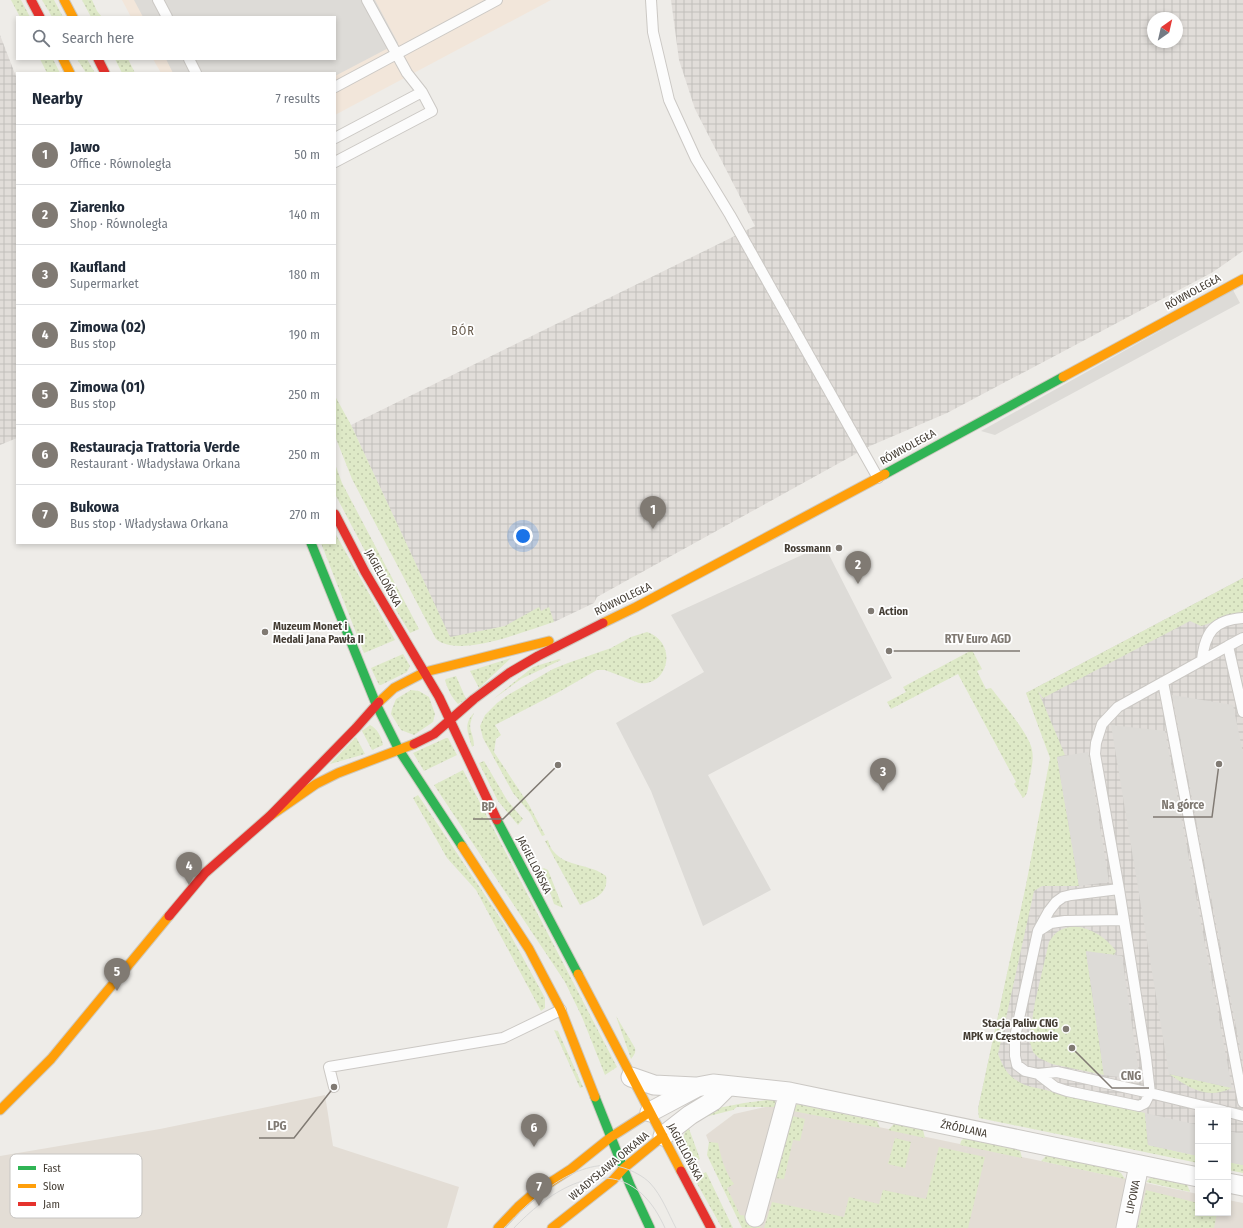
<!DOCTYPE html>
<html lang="en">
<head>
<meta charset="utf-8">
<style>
	:root { --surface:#fff; --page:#f2f2f3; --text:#1f2937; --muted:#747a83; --line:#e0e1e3; --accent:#807a73 }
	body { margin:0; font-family:"Fira Sans Condensed",sans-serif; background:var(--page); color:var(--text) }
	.controls { position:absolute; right:12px; bottom:12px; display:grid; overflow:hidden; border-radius:0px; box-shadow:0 2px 6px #0003 }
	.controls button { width:36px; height:36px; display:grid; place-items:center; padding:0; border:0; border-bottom:1px solid var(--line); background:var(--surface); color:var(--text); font:20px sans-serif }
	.compass { position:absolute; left:1147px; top:12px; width:36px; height:36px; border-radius:50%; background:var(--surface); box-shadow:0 2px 6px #0003; rotate:34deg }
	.you { position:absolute; left:523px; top:536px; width:14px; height:14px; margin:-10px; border:3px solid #fff; border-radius:50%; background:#1a73e8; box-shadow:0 0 0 6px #1a73e833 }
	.badge { display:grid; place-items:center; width:26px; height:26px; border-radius:50%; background:var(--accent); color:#fff; font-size:13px; font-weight:700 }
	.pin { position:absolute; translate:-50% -33px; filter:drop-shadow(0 1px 2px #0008) }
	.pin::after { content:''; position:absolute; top:21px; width:14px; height:12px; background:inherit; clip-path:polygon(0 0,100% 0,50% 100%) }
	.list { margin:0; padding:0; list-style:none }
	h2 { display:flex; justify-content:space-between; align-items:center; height:52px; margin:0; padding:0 16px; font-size:17px }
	h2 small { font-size:13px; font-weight:400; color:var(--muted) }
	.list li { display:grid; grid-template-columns:26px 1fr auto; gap:12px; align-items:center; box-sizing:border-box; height:60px; padding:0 16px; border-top:1px solid var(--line) }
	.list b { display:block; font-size:15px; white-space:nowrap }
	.list p { margin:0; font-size:13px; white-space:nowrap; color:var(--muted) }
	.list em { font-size:13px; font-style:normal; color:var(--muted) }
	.icon { flex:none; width:22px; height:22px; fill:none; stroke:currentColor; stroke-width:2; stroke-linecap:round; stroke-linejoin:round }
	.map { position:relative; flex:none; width:1243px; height:1228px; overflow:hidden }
	.search { position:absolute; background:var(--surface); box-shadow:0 2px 6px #0003; left:16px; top:16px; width:320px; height:44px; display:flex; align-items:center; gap:10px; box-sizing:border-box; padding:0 14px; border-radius:0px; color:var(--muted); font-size:15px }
	.panel { position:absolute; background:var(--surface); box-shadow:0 2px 6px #0003; left:16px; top:72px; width:320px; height:472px; border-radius:0px }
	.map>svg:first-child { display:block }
	.residential { fill:#e3ddd5 }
	.commercial { fill:#f2e6da }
	.industrial { fill:url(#industrial-grid); fill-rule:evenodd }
	.grass { fill:url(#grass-dots) }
	.parking { fill:#dddbd7 }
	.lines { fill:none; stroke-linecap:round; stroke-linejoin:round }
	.lane-casing { stroke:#cbc8c4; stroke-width:12 }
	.street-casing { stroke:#cbc8c4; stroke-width:21 }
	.fast-casing { stroke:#cec9bf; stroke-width:11 }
	.slow-casing { stroke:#cec9bf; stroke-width:11 }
	.jam-casing { stroke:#cec9bf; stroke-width:11 }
	.lane { stroke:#fcfcfc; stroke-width:10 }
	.street { stroke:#fcfcfc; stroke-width:19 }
	.fast { stroke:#30b455; stroke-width:9 }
	.slow { stroke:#ff9f0a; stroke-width:9 }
	.jam { stroke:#e5322d; stroke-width:9 }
	.tram { stroke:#d8d8d7; stroke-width:1 }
	.poi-dot { fill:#807a73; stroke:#fff; stroke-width:1.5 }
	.labels { text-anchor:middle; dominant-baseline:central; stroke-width:3.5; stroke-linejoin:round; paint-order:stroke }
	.street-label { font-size:11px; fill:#443d34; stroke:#fff }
	.poi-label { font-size:11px; font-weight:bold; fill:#443d34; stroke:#fff; text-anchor:end }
	.neighbourhood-label { font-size:12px; letter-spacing:1px; fill:#675a4b; stroke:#fff }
	.key { fill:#fff; stroke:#c7c5c2; stroke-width:1 }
	.key-label { font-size:11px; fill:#443d34 }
	.leader { fill:none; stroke:#807a73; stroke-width:1.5 }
	.callout-dot { fill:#807a73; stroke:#fff; stroke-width:1.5 }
	.callout-label { font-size:12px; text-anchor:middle; font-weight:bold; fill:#807a73; stroke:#fff; stroke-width:3.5; stroke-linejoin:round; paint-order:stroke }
</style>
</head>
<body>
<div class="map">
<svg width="1243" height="1228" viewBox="0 0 1243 1228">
	<defs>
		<pattern id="industrial-grid" width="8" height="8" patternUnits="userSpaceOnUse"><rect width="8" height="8" fill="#e1ddd9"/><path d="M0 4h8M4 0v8" fill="none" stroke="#c2bfbb"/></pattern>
		<pattern id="grass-dots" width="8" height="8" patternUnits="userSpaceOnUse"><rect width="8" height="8" fill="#dee9c7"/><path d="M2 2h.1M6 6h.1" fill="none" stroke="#c0c9ac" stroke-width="1.8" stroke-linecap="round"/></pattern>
	</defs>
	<rect width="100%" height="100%" fill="#eeece8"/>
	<path class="residential" d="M325,1095L333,1146L459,1187L447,1228H0V1156L160,1129Z
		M774,1105L1198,1194V1213H1228V1200L1243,1203V1228H743L706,1135L734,1114Z"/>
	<path class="commercial" d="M122,0H551L335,115V73H161L153,59H335V17H131Z"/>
	<path class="industrial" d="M671,0H1243V251L1213,272L947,413L870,446L597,597L594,603L554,622L505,626L450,638L351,425L755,226L695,109L679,60ZM1153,18H1177V42H1153Z
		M0,35L17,79V438L0,445Z
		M1243,578V1165L1228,1162V1111H1198V1156L978,1109L1045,799L1052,745L1026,693Z"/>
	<path class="grass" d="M11,0H21L30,17H20Z
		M42,0H54L63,17H52Z
		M82,0H92L97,11L102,17H91Z
		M40,59H53L60,73H47Z
		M77,59H87L95,73H86Z
		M115,59H128L135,73H122Z
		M335,396L351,425L450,637L505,626L539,607L541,611L549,607L554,622C527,630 459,659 436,639L352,479L335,436Z
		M335,464L342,483L419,629L410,633L396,610L335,494Z
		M335,533L395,640L364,653L321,543H335Z
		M1243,578V612L1201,626L1190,621L1043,698L1038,691L1065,755L1057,757L1079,886H1042L1034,891L998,1054C1005,1072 1010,1079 1028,1086L1145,1113L1148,1145L1198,1156V1163L979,1118L978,1109L1026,885L1050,758L1026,693Z
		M647,632C679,643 668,687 639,683L605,670H597L557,693L495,725L501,735L496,739L494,752L529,805L545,835L542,836L530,813L513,793L483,738L480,726L485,715L497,703L508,695L553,669L568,663L611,648L631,637Z
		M972,650L982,669L977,671L986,689L991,688C1001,701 1030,735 1032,750C1034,760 1031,771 1029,781C1028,787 1028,795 1023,798L1014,784L1016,782L958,674L891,709L887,702L906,692L903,687Z
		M403,654L410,666L407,672L381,685H379L371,668Z
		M511,658L479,688L470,671Z
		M559,659L561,660L521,679L492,700L533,667Z
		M456,676L466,699L458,704C452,698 447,688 445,680L446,679Z
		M411,690L419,691L429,697L435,714L433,722L414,735L401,730L391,714L392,709L396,699Z
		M474,713C466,731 473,729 474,745L472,747C468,733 463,724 474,713Z
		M370,725C377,728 382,738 383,745L372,750L362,731Z
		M356,737L365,754L330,764Z
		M446,738H448L457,755L424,771L413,753Z
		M484,761L507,800L523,819L518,825L498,801L479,763Z
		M463,770L617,1067L605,1075L582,1017L565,982L434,785Z
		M418,795L505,925L545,998V1008L541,1011L476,890L447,858L413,798Z
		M548,840C549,844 551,849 554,852C566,867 591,864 606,876C609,895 593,899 580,905L545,841Z
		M544,868L548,870L563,908L554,904L542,869Z
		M1075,926C1091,929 1105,936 1116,951L1114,955L1086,952L1104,1075L1052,1064L1039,1058L1033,1052L1029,1039L1035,1002L1049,942C1057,930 1060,929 1075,926Z
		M616,1016L635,1048C636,1053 634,1055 631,1059Z
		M554,1030L558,1031L583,1087L580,1088Z
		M1169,1074L1232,1088C1206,1100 1190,1088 1169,1074Z
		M767,1100H775L776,1107H737L733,1110L701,1118L713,1109L744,1103Z
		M797,1104L877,1121L880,1128L793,1111Z
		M788,1115L805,1119L800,1141L793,1140L784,1179L774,1178Z
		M894,1124L923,1130L925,1138L888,1130Z
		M688,1126L700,1159L688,1164C682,1151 680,1139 688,1126Z
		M895,1138L911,1142L905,1168L888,1164Z
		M964,1138L1020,1150L1022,1158L960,1145L961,1141Z
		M709,1142L718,1143C721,1158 725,1172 734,1184L727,1188L740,1215L748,1216L755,1225L762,1228H742L707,1155Z
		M939,1147L985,1157L968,1228H764L772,1202L844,1217L849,1197L879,1204L883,1190L926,1199Z
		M1047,1155L1114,1169L1121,1173L1125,1179L1041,1161Z
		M1228,1162L1243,1165V1173L1228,1170Z
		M706,1172L733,1228H722L694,1178Z
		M1150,1178H1157L1187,1184L1190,1192L1146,1182Z
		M1146,1190L1198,1203V1213H1217L1214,1228H1137Z"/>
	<path class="parking" d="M134,0H375L398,43L335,76V73H173L166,59H335V17H143Z
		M1233,290L1240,303L995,435L981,431Z
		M824,545L892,678L708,775L771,890L703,926L651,791L616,723L704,672L671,615Z
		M1172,695L1233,705L1243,753V1063Z
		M1111,725L1165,731L1232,1088L1169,1074Z
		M1088,752L1109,882L1079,886L1057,757Z
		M1086,951L1122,956L1140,1080L1104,1075Z
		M1145,1113L1198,1125V1156L1148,1145Z
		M1228,1131L1243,1134V1165L1228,1162Z"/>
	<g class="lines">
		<g class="lane-casing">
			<path id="lane" d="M158,0L167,17
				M651,0L653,32L669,100L696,159L730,215L878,478
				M189,59L196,73
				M335,87L497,0
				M335,138L422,92
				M335,162L432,111L422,92L407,73L367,0
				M1243,638L1228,646L1243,712
				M1202,660C1205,632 1214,620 1243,618
				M1163,682L1243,1102
				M1040,930L1051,923L1065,921L1123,920
				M1038,1074L1055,1087L1067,1091L1139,1106L1145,1103L1150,1093L1057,1072L1038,1074L1025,1071L1017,1065L1015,1056V1037L1038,931L1049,911L1056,902L1063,897L1071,895L1119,889
				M334,1087L329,1067L503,1038L561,1010
				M1224,1111L1150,1093L1146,1058L1119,889L1095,754L1096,743L1102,724L1118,707L1228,646
				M1228,1112L1243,1116"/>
		</g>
		<g class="street-casing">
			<path id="street" d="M631,1077L654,1085L695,1087
				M650,1112L697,1087L713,1084L789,1092L1198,1177
				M663,1136L690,1115L713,1101L728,1086
				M1228,1183L1243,1186
				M755,1217L789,1092
				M1126,1228L1139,1165"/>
		</g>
		<g class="fast-casing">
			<path id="fast" d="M885,474L1063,377
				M311,543L376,704L399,750L462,846
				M497,820L578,974
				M595,1097L630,1185L650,1228"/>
		</g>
		<g class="slow-casing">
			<path id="slow" d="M64,0L73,17
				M63,59L70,73
				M1063,377L1243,279
				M603,623L636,607L885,474
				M379,702L394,688L425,672L549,641
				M270,816L316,784L338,773L414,744
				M462,846L529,949L561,1010L595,1097
				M578,974L681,1171
				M0,1110L51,1059L169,916
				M498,1228L518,1207L534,1193L571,1169L611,1137L650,1112
				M552,1228L613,1180L624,1168L663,1136"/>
		</g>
		<g class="jam-casing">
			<path id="jam" d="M31,0L40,17
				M98,59L105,73
				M335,514L365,572L439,697L497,820
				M414,744L434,734L474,699L509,673L538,656L603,623
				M169,916L205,873L270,816L356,728L379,702
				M681,1171L711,1228"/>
		</g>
		<use href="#lane" class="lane"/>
		<use href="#street" class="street"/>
		<use href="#fast" class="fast"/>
		<use href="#slow" class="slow"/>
		<use href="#jam" class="jam"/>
		<path class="tram" d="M504,1228C532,1198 580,1154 624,1168C633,1171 643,1176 650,1183C662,1196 668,1213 676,1228
			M514,1228C545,1195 599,1156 641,1193C652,1203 659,1215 665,1228"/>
	</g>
	<g class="poi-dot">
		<circle cx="839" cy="548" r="4"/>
		<circle cx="871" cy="611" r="4"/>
		<circle cx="265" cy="632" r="4"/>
		<circle cx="1066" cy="1029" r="4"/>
	</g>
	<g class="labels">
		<g class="street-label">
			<text transform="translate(1193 292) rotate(-29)">RÓWNOLEGŁA</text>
			<text transform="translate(908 447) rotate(-29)">RÓWNOLEGŁA</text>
			<text transform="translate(383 578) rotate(61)">JAGIELLOŃSKA</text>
			<text transform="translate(623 599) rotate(-26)">RÓWNOLEGŁA</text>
			<text transform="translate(534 865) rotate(63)">JAGIELLOŃSKA</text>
			<text transform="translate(964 1129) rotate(12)">ŹRÓDLANA</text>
			<text transform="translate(685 1152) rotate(62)">JAGIELLOŃSKA</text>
			<text transform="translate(609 1166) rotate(-40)">WŁADYSŁAWA ORKANA</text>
			<text transform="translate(1133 1197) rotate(-78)">LIPOWA</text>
		</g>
		<g class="poi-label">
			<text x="831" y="548">Rossmann</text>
			<text x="879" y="611" text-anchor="start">Action</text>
			<text x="273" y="626" text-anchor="start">Muzeum Monet i<tspan x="273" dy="13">Medali Jana Pawła II</tspan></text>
			<text x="1058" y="1023">Stacja Paliw CNG<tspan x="1058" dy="13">MPK w Częstochowie</tspan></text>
		</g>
		<g class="neighbourhood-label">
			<text x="463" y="331">BÓR</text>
		</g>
	</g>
	<rect x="10" y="1154" width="132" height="64" rx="6" class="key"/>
	<rect x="18" y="1166" width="18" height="4" fill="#30b455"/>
	<rect x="18" y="1184" width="18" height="4" fill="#ff9f0a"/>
	<rect x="18" y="1202" width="18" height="4" fill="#e5322d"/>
	<g class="key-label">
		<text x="43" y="1172">Fast</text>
		<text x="43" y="1190">Slow</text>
		<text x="43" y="1208">Jam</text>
	</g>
	<path class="leader" d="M889 651L937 651H1020M1219 764L1212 817H1153M558 765L503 819H473M1072 1048L1112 1088H1149M334 1087L294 1138H259"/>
	<g class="callout-dot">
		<circle cx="889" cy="651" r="4"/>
		<circle cx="1219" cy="764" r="4"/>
		<circle cx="558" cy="765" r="4"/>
		<circle cx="1072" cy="1048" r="4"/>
		<circle cx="334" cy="1087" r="4"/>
	</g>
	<g class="callout-label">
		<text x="978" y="643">RTV Euro AGD</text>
		<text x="1183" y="809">Na górce</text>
		<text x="488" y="811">BP</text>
		<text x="1131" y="1080">CNG</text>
		<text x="277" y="1130">LPG</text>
	</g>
</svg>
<div class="controls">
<button>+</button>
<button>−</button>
<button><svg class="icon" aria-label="locate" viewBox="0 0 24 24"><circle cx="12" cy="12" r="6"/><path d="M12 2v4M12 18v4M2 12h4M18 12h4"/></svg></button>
</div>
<svg class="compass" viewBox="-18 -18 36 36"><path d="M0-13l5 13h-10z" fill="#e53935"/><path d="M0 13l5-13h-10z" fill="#747a83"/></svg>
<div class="you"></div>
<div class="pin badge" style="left:653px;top:529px">1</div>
<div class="pin badge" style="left:858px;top:584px">2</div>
<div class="pin badge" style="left:883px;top:791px">3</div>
<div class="pin badge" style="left:189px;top:885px">4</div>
<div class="pin badge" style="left:117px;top:991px">5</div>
<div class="pin badge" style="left:534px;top:1147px">6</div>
<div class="pin badge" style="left:539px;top:1206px">7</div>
<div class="search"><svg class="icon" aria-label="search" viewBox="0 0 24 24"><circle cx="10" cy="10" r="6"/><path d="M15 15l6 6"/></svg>Search here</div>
<section class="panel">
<h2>Nearby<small>7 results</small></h2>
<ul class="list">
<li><span class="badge">1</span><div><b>Jawo</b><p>Office · Równoległa</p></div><em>50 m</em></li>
<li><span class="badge">2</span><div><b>Ziarenko</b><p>Shop · Równoległa</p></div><em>140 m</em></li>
<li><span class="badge">3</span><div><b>Kaufland</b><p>Supermarket</p></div><em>180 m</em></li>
<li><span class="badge">4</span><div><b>Zimowa (02)</b><p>Bus stop</p></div><em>190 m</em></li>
<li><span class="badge">5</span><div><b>Zimowa (01)</b><p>Bus stop</p></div><em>250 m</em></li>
<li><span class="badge">6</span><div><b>Restauracja Trattoria Verde</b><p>Restaurant · Władysława Orkana</p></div><em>250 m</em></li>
<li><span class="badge">7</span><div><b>Bukowa</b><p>Bus stop · Władysława Orkana</p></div><em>270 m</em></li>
</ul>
</section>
</div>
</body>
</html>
